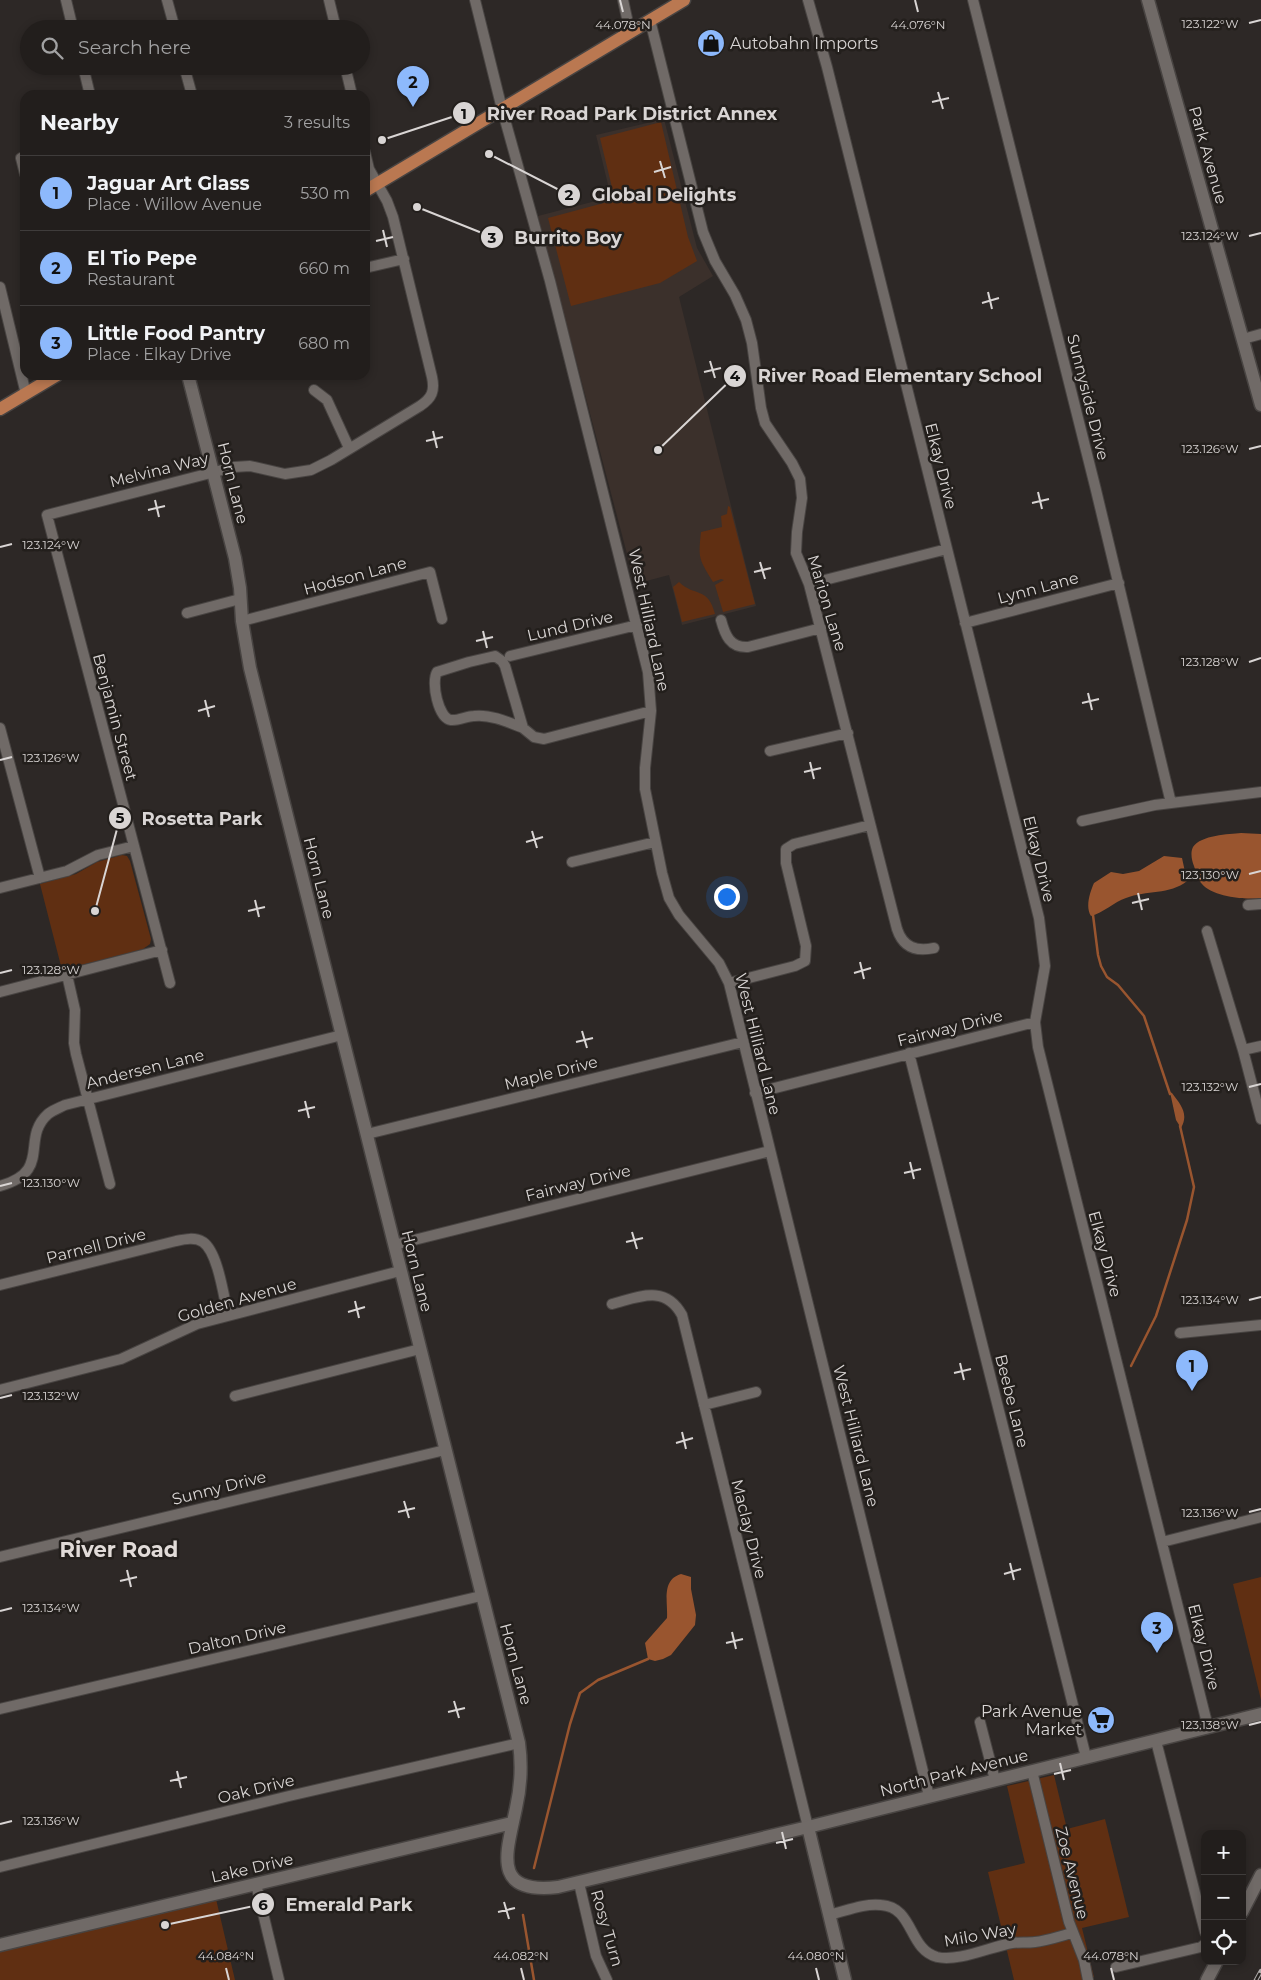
<!DOCTYPE html>
<html lang="en">
<head>
<meta charset="utf-8">
<style>
	:root { --surface:#221e1c; --page:#2a2725; --text:#f1f3f6; --muted:#a2a2a3; --line:#3f3c3b; --accent:#8db9fc }
	body { margin:0; font-family:Montserrat,sans-serif; background:var(--page); color:var(--text) }
	.controls { position:absolute; right:15px; bottom:15px; display:grid; overflow:hidden; border-radius:10px; box-shadow:0 2px 8px #0003 }
	.controls button { width:45px; height:45px; display:grid; place-items:center; padding:0; border:0; border-bottom:1px solid var(--line); background:var(--surface); color:var(--text); font:25px sans-serif }
	.you { position:absolute; left:726px; top:896px; width:18px; height:18px; margin:-12px; border:4px solid #fff; border-radius:50%; background:#1a73e8; box-shadow:0 0 0 8px #1a73e833 }
	.badge { display:grid; place-items:center; width:32px; height:32px; border-radius:50%; background:var(--accent); color:#111; font-size:16px; font-weight:700 }
	.pin { position:absolute; translate:-50% -41px; filter:drop-shadow(0 1px 2px #0008) }
	.pin::after { content:''; position:absolute; top:26px; width:18px; height:15px; background:inherit; clip-path:polygon(0 0,100% 0,50% 100%) }
	.list { margin:0; padding:0; list-style:none }
	h2 { display:flex; justify-content:space-between; align-items:center; height:65px; margin:0; padding:0 20px; font-size:21px }
	h2 small { font-size:16px; font-weight:400; color:var(--muted) }
	.list li { display:grid; grid-template-columns:32px 1fr auto; gap:15px; align-items:center; box-sizing:border-box; height:75px; padding:0 20px; border-top:1px solid var(--line) }
	.list b { display:block; font-size:19px; white-space:nowrap }
	.list p { margin:0; font-size:16px; white-space:nowrap; color:var(--muted) }
	.list em { font-size:16px; font-style:normal; color:var(--muted) }
	.icon { flex:none; width:28px; height:28px; fill:none; stroke:currentColor; stroke-width:2; stroke-linecap:round; stroke-linejoin:round }
	.map { position:relative; flex:none; width:1261px; height:1980px; overflow:hidden }
	.search { position:absolute; background:var(--surface); box-shadow:0 2px 8px #0003; left:20px; top:20px; width:350px; height:55px; display:flex; align-items:center; gap:12px; box-sizing:border-box; padding:0 18px; border-radius:28px; color:var(--muted); font-size:19px }
	.panel { position:absolute; background:var(--surface); box-shadow:0 2px 8px #0003; left:20px; top:90px; width:350px; height:290px; border-radius:15px }
	.map>svg:first-child { display:block }
	.built { fill:#3b302b }
	.green { fill:#602f12 }
	.water { fill:#99552f }
	.lines { fill:none; stroke-linecap:round; stroke-linejoin:round }
	.stream { stroke:#99552f; stroke-width:2.5 }
	.street-casing { stroke:#484442; stroke-width:12 }
	.secondary-casing { stroke:#484442; stroke-width:15 }
	.primary-casing { stroke:#484442; stroke-width:15 }
	.street { stroke:#706a67; stroke-width:10 }
	.secondary { stroke:#706a67; stroke-width:12 }
	.primary { stroke:#ba7851; stroke-width:12 }
	.rail-casing { stroke:#b1adac; stroke-width:4.5 }
	.rail { stroke:#231f1c; stroke-width:2.5; stroke-dasharray:8; stroke-linecap:butt }
	.ticks { fill:none; stroke:#d9d5d4; stroke-width:2 }
	.labels { text-anchor:middle; dominant-baseline:central; stroke-width:5; stroke-linejoin:round; paint-order:stroke }
	.poi-label { font-size:16px; fill:#d9d5d4; stroke:#231f1c; text-anchor:start }
	.street-label { font-size:16px; fill:#d9d5d4; stroke:#231f1c }
	.district-label { font-size:21px; font-weight:bold; fill:#e1dbd8; stroke:#231f1c }
	.ticks-label { font-size:12px; text-anchor:middle; fill:#d9d5d4; stroke:#231f1c; stroke-width:5; stroke-linejoin:round; paint-order:stroke }
	.leader { fill:none; stroke:#d9d5d4; stroke-width:2 }
	.callout-dot { fill:#d9d5d4; stroke:#231f1c; stroke-width:2 }
	.mark-label { font-size:15px; text-anchor:middle; font-weight:bold; fill:#111 }
	.callout-label { font-size:18px; text-anchor:middle; font-weight:bold; fill:#d9d5d4; stroke:#231f1c; stroke-width:5; stroke-linejoin:round; paint-order:stroke }
</style>
</head>
<body>
<div class="map">
<svg width="1261" height="1980" viewBox="0 0 1261 1980">
	<rect width="100%" height="100%" fill="#2d2826"/>
	<path class="built" d="M664,119L697,248L713,276L679,297L756,606L682,625L669,575L635,584L538,216L611,197L596,135Z"/>
	<path class="green" d="M661,122L688,237L697,261L660,283L571,306L548,218L615,200L600,138Z
		M728,506L730,507L755,604L723,612L715,585L724,580L721,579L713,582C699,559 698,559 701,532L722,527L721,516L727,514Z
		M679,582C694,597 708,586 715,614L682,622L673,587Z
		M122,855L127,856L130,861L151,939L150,944L143,949L62,970L40,884L76,874L97,862Z
		M1261,1577V1700L1233,1584Z
		M1054,1775L1067,1829L1105,1819L1129,1917L1082,1928L1094,1977L1082,1980H1014L988,1872L1025,1863L1007,1786Z
		M216,1899L235,1980H0V1950Z"/>
	<path class="water" d="M1241,833L1261,834V898C1245,900 1213,897 1202,884C1197,879 1196,872 1194,866C1192,861 1190,853 1193,847C1201,835 1229,834 1241,833Z
		M1164,856L1182,858L1187,881C1170,895 1146,890 1126,898C1114,902 1103,913 1091,916C1085,907 1090,892 1094,883L1111,872L1123,874L1139,871Z
		M1170,1092L1172,1093C1181,1105 1189,1114 1181,1128L1176,1120Z
		M681,1574L691,1577V1589L696,1615L695,1625L671,1655L663,1659L655,1661L648,1659L645,1643L667,1618C668,1602 661,1580 681,1574Z"/>
	<g class="lines">
		<path class="stream" d="M1093,915L1098,955L1101,966L1107,977L1118,985L1144,1016L1170,1094
			M1131,1366L1156,1316L1187,1220L1194,1187L1180,1126
			M534,1868L570,1724L580,1693L598,1680L648,1659
			M523,1915L534,1980"/>
		<g class="street-casing">
			<path id="street" d="M66,0L73,29
				M167,0L175,29
				M329,0L336,29
				M475,0L502,109L550,281L648,672L651,711L645,768V789L662,873L669,898L679,915L719,963L729,983L929,1796
				M623,0L630,32
				M808,0L827,67L1039,918L1045,966L1035,1022L1038,1047L1208,1727
				M973,0L1095,486L1171,803
				M650,20L703,232L715,261L735,295L746,320L752,343L761,408L765,423L792,463L800,479L802,498L797,532L796,553L809,584L897,929C903,947 916,952 934,948
				M83,66L90,95
				M184,66L192,95
				M345,66L352,95
				M25,156L21,158L25,174
				M365,268L404,259
				M0,287L26,394
				M1243,339L1261,334
				M314,390L327,400L349,448
				M809,584L947,549
				M187,613L240,599
				M721,620C725,635 730,648 748,647L821,628
				M242,621L430,572L442,619
				M965,623L1119,583
				M495,656L502,661L505,666L523,728C508,722 490,714 474,716C467,716 458,721 451,720C438,718 431,682 437,672L469,662Z
				M510,656L637,625
				M0,728L40,878
				M523,728L534,737L544,739L651,711
				M770,751L848,733
				M1082,821L1155,805L1261,792
				M572,862L655,842
				M0,888L67,871L98,855L134,846
				M1248,905L1261,904
				M1207,931L1243,1050L1261,1119
				M67,975L75,1010L74,1043L76,1054L110,1184
				M170,983L47,515L234,467L250,466L285,474L311,470L331,460L420,406C432,398 435,391 432,377L393,217L387,201L369,169L365,152
				M729,983L795,966L805,961L806,946L786,863V849L794,844L870,825
				M0,992L162,950
				M1243,1050L1261,1046
				M909,1053L1086,1757
				M755,1093L1035,1022
				M367,1134L743,1042
				M0,1186C53,1171 20,1139 48,1114C53,1110 59,1108 65,1105L342,1035
				M394,1245L770,1151
				M0,1285L176,1241C185,1239 195,1237 203,1242C218,1252 224,1298 228,1315
				M612,1304C639,1297 665,1284 682,1315L808,1827
				M1180,1333L1261,1325
				M0,1390L121,1359L197,1324L400,1271
				M235,1396L420,1349
				M704,1405L756,1392
				M1162,1542L1261,1517
				M0,1557L445,1450
				M0,1709L481,1596
				M980,1722L995,1780
				M1156,1741L1205,1932
				M1032,1771L1069,1922L1084,1960L1088,1980
				M0,1867L289,1796L519,1743
				M579,1883L596,1956L607,1980
				M256,1884L279,1980
				M829,1915C846,1911 864,1903 881,1905C914,1907 908,1949 937,1957C958,1962 990,1947 1012,1943C1019,1942 1027,1943 1035,1942C1047,1941 1060,1936 1072,1933
				M1116,1967L1201,1947L1205,1944"/>
		</g>
		<g class="secondary-casing">
			<path id="secondary" d="M1148,0L1261,405
				M188,375L235,558L240,588L242,621L250,668L519,1743C522,1765 521,1786 516,1808C507,1852 490,1895 558,1887L808,1827
				M1242,1912L1261,1875
				M0,1945L512,1823
				M845,1980L808,1827L1261,1714
				M1207,1980L1217,1961"/>
		</g>
		<g class="primary-casing">
			<path id="primary" d="M365,191L684,0
				M0,409L57,375"/>
		</g>
		<use href="#street" class="street"/>
		<use href="#secondary" class="secondary"/>
		<use href="#primary" class="primary"/>
		<g class="rail-casing">
			<path id="rail" d="M1256,1980L1261,1971"/>
		</g>
		<use href="#rail" class="rail"/>
	</g>
	<path class="ticks" d="M620,0L623,12M915,0L918,12M1249,23L1261,20M938,92L943,109M932,102L949,98M660,161L665,178M654,172L671,167M383,230L387,247M1249,236L1261,233M376,241L393,237M988,292L992,309M982,303L999,298M710,361L715,378M704,372L721,368M433,431L437,448M426,441L443,437M1249,449L1261,446M1038,492L1042,509M155,500L159,517M1032,503L1049,499M148,510L165,506M0,547L12,544M760,562L765,579M754,572L771,568M483,631L487,648M476,641L493,637M1249,662L1261,658M1088,693L1092,710M205,700L209,717M1082,703L1099,699M198,711L215,706M0,760L12,757M810,762L814,779M804,772L821,768M532,831L537,848M526,842L543,837M1249,874L1261,871M1138,893L1142,910M255,900L259,917M1132,903L1149,899M248,911L265,907M860,962L864,979M0,973L12,970M854,973L871,968M582,1031L587,1048M576,1042L593,1038M1249,1087L1261,1084M305,1101L309,1118M298,1111L315,1107M910,1162L914,1179M904,1173L921,1169M0,1186L12,1183M632,1232L637,1249M626,1242L643,1238M1249,1300L1261,1297M355,1301L359,1318M348,1312L365,1307M960,1363L964,1380M954,1373L971,1369M0,1398L12,1395M682,1432L686,1449M676,1443L693,1438M404,1501L409,1518M398,1512L415,1508M1249,1512L1261,1509M1010,1563L1014,1580M127,1570L131,1587M1004,1574L1021,1569M120,1581L137,1577M0,1611L12,1608M732,1632L736,1649M726,1643L743,1639M454,1701L459,1718M448,1712L465,1708M1249,1725L1261,1722M1060,1763L1064,1780M177,1771L181,1788M1054,1774L1071,1770M170,1781L187,1777M0,1824L12,1821M782,1832L786,1849M776,1843L793,1839M504,1902L509,1919M498,1912L515,1908M226,1968L229,1980M521,1968L524,1980M816,1968L819,1980M1111,1968L1114,1980"/>
	<defs>
		<g id="shop-disc" transform="scale(1.4375)"><circle r="9.5" fill="#8db9fc" stroke="#231f1c"/><path d="M-5-2.5h2.3a2.7 3.5 0 0 1 5.4 0H5L5.5 6h-11ZM-1.5-2.5h3a1.5 2.3 0 0 0-3 0Z" fill="#111"/></g>
		<g id="supermarket-disc" transform="scale(1.4375)"><circle r="9.5" fill="#8db9fc" stroke="#231f1c"/><path d="M-6-5.5h2.5l.6 2H6L4.5 2H-2.5L-4.4-4H-6ZM-1.5 3.2a1.3 1.3 0 1 0 .1 0ZM3 3.2a1.3 1.3 0 1 0 .1 0Z" fill="#111"/></g>
	</defs>
	<g fill-rule="evenodd">
		<use href="#shop-disc" x="711" y="43"/>
		<use href="#supermarket-disc" x="1101" y="1720"/>
	</g>
	<g class="labels">
		<g class="poi-label">
			<text x="730" y="43">Autobahn Imports</text>
			<text x="1082" y="1711" text-anchor="end">Park Avenue<tspan x="1082" dy="18">Market</tspan></text>
		</g>
		<g class="street-label">
			<text transform="translate(1208 155) rotate(74)">Park Avenue</text>
			<text transform="translate(1088 397) rotate(76)">Sunnyside Drive</text>
			<text transform="translate(941 466) rotate(76)">Elkay Drive</text>
			<text transform="translate(159 470) rotate(-14)">Melvina Way</text>
			<text transform="translate(233 483) rotate(76)">Horn Lane</text>
			<text transform="translate(355 576) rotate(-15)">Hodson Lane</text>
			<text transform="translate(1038 588) rotate(-15)">Lynn Lane</text>
			<text transform="translate(827 603) rotate(73)">Marion Lane</text>
			<text transform="translate(649 620) rotate(78)">West Hilliard Lane</text>
			<text transform="translate(570 626) rotate(-13)">Lund Drive</text>
			<text transform="translate(115 717) rotate(75)">Benjamin Street</text>
			<text transform="translate(1039 859) rotate(76)">Elkay Drive</text>
			<text transform="translate(319 878) rotate(76)">Horn Lane</text>
			<text transform="translate(950 1028) rotate(-14)">Fairway Drive</text>
			<text transform="translate(758 1044) rotate(76)">West Hilliard Lane</text>
			<text transform="translate(145 1069) rotate(-14)">Andersen Lane</text>
			<text transform="translate(551 1073) rotate(-14)">Maple Drive</text>
			<text transform="translate(578 1183) rotate(-14)">Fairway Drive</text>
			<text transform="translate(96 1246) rotate(-14)">Parnell Drive</text>
			<text transform="translate(1105 1254) rotate(75)">Elkay Drive</text>
			<text transform="translate(417 1271) rotate(76)">Horn Lane</text>
			<text transform="translate(237 1300) rotate(-16)">Golden Avenue</text>
			<text transform="translate(1012 1401) rotate(76)">Beebe Lane</text>
			<text transform="translate(856 1436) rotate(76)">West Hilliard Lane</text>
			<text transform="translate(219 1488) rotate(-14)">Sunny Drive</text>
			<text transform="translate(749 1529) rotate(76)">Maclay Drive</text>
			<text transform="translate(237 1638) rotate(-13)">Dalton Drive</text>
			<text transform="translate(1204 1647) rotate(76)">Elkay Drive</text>
			<text transform="translate(516 1664) rotate(75)">Horn Lane</text>
			<text transform="translate(954 1773) rotate(-14)">North Park Avenue</text>
			<text transform="translate(256 1789) rotate(-14)">Oak Drive</text>
			<text transform="translate(252 1868) rotate(-13)">Lake Drive</text>
			<text transform="translate(1072 1873) rotate(76)">Zoe Avenue</text>
			<text transform="translate(607 1928) rotate(74)">Rosy Turn</text>
			<text transform="translate(980 1935) rotate(-10)">Milo Way</text>
		</g>
		<g class="district-label">
			<text x="119" y="1549">River Road</text>
		</g>
	</g>
	<g class="ticks-label">
		<text x="1210" y="28">123.122°W</text>
		<text x="918" y="29">44.076°N</text>
		<text x="623" y="29">44.078°N</text>
		<text x="1210" y="240">123.124°W</text>
		<text x="1210" y="453">123.126°W</text>
		<text x="51" y="549">123.124°W</text>
		<text x="1210" y="666">123.128°W</text>
		<text x="51" y="762">123.126°W</text>
		<text x="1210" y="879">123.130°W</text>
		<text x="51" y="974">123.128°W</text>
		<text x="1210" y="1091">123.132°W</text>
		<text x="51" y="1187">123.130°W</text>
		<text x="1210" y="1304">123.134°W</text>
		<text x="51" y="1400">123.132°W</text>
		<text x="1210" y="1517">123.136°W</text>
		<text x="51" y="1612">123.134°W</text>
		<text x="1210" y="1729">123.138°W</text>
		<text x="51" y="1825">123.136°W</text>
		<text x="226" y="1960">44.084°N</text>
		<text x="521" y="1960">44.082°N</text>
		<text x="816" y="1960">44.080°N</text>
		<text x="1111" y="1960">44.078°N</text>
	</g>
	<path class="leader" d="M382 140L464 113M489 154L569 195M417 207L492 237M658 450L735 376M95 911L120 818M165 1925L263 1904"/>
	<g class="callout-dot">
		<circle cx="382" cy="140" r="5"/>
		<circle cx="489" cy="154" r="5"/>
		<circle cx="417" cy="207" r="5"/>
		<circle cx="658" cy="450" r="5"/>
		<circle cx="95" cy="911" r="5"/>
		<circle cx="165" cy="1925" r="5"/>
		<circle cx="464" cy="113" r="12"/>
		<circle cx="569" cy="195" r="12"/>
		<circle cx="492" cy="237" r="12"/>
		<circle cx="735" cy="376" r="12"/>
		<circle cx="120" cy="818" r="12"/>
		<circle cx="263" cy="1904" r="12"/>
	</g>
	<g class="mark-label">
		<text x="464" y="119">1</text>
		<text x="569" y="200">2</text>
		<text x="492" y="243">3</text>
		<text x="735" y="381">4</text>
		<text x="120" y="823">5</text>
		<text x="263" y="1910">6</text>
	</g>
	<g class="callout-label">
		<text x="632" y="120">River Road Park District Annex</text>
		<text x="664" y="201">Global Delights</text>
		<text x="568" y="244">Burrito Boy</text>
		<text x="900" y="382">River Road Elementary School</text>
		<text x="202" y="825">Rosetta Park</text>
		<text x="349" y="1911">Emerald Park</text>
	</g>
</svg>
<div class="controls">
<button>+</button>
<button>−</button>
<button><svg class="icon" aria-label="locate" viewBox="0 0 24 24"><circle cx="12" cy="12" r="6"/><path d="M12 2v4M12 18v4M2 12h4M18 12h4"/></svg></button>
</div>
<div class="you"></div>
<div class="pin badge" style="left:1192px;top:1391px">1</div>
<div class="pin badge" style="left:413px;top:107px">2</div>
<div class="pin badge" style="left:1157px;top:1653px">3</div>
<div class="search"><svg class="icon" aria-label="search" viewBox="0 0 24 24"><circle cx="10" cy="10" r="6"/><path d="M15 15l6 6"/></svg>Search here</div>
<section class="panel">
<h2>Nearby<small>3 results</small></h2>
<ul class="list">
<li><span class="badge">1</span><div><b>Jaguar Art Glass</b><p>Place · Willow Avenue</p></div><em>530 m</em></li>
<li><span class="badge">2</span><div><b>El Tio Pepe</b><p>Restaurant</p></div><em>660 m</em></li>
<li><span class="badge">3</span><div><b>Little Food Pantry</b><p>Place · Elkay Drive</p></div><em>680 m</em></li>
</ul>
</section>
</div>
</body>
</html>
